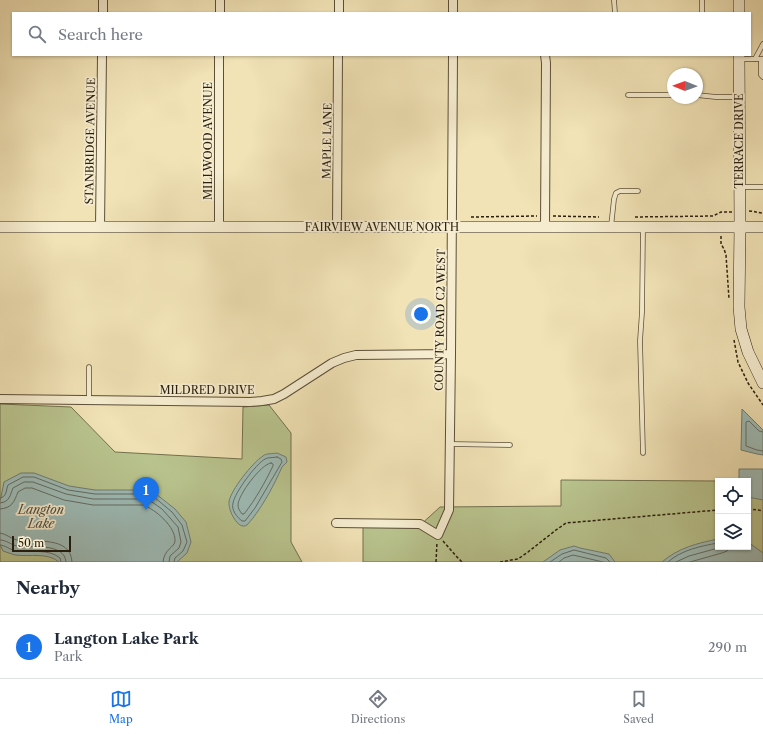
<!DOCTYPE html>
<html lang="en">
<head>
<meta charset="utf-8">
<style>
	:root { --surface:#fff; --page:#f2f2f3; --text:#1f2937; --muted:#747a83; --line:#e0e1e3; --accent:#1a73e8 }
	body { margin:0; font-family:"Libre Caslon Text",serif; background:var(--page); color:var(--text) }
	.controls { position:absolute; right:12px; bottom:12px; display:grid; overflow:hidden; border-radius:0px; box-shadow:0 1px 3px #0004 }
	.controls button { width:36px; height:36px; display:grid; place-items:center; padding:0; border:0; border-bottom:1px solid var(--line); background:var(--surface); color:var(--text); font:20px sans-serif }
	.compass { position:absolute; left:667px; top:68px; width:36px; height:36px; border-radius:50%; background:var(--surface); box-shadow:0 1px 3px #0004; rotate:271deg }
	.scale { position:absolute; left:12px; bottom:10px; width:59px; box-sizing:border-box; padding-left:4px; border:2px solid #2a1e0f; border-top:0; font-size:11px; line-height:14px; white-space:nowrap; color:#2a1e0f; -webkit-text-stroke:3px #f6edd0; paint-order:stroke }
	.you { position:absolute; left:421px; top:314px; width:14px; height:14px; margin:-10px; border:3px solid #fff; border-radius:50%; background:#1a73e8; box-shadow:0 0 0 6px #1a73e833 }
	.badge { display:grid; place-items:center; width:26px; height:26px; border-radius:50%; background:var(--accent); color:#fff; font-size:13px; font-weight:700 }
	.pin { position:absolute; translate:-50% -33px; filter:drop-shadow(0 1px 2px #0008) }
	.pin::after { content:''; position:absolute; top:21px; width:14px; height:12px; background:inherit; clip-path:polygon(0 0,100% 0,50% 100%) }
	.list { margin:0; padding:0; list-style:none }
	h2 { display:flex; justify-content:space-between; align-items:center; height:52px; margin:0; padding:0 16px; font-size:17px }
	h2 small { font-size:13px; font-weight:400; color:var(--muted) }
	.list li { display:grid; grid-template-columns:26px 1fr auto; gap:12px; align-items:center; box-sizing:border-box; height:64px; padding:0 16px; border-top:1px solid var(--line) }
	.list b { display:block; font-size:15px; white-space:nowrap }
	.list p { margin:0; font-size:13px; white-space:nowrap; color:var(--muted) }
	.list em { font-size:13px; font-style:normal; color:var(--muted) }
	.icon { flex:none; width:22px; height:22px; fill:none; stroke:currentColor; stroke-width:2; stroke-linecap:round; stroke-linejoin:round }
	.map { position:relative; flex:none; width:763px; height:562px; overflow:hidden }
	.search { position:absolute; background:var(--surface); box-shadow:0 1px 3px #0004; left:12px; right:12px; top:12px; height:44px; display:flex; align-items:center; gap:10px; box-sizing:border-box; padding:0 14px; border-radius:0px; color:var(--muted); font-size:15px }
	.sheet { height:116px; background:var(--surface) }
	nav { display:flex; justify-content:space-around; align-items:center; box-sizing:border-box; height:56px; border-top:1px solid var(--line); background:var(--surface); font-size:11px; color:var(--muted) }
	nav a { display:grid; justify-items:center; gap:2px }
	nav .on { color:var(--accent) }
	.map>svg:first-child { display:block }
	.green { fill:#b9c48e; stroke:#72714e }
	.water { fill:#9ebcb7; stroke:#707d74 }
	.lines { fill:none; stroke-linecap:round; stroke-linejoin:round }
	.shore { stroke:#646d63; stroke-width:1 }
	.lane-casing { stroke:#5c4f39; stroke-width:5.5 }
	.street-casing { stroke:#5c4f39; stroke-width:10 }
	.secondary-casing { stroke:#2a1e0f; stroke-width:12 }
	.path { stroke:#2a1e0f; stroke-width:1.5; stroke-dasharray:3 2; stroke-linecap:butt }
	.lane { stroke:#f6edd0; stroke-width:4 }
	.street { stroke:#f6edd0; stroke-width:8 }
	.secondary { stroke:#f6edd0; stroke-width:11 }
	.labels { text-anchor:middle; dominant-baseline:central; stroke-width:3.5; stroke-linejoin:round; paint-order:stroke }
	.street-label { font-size:11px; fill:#2a1e0f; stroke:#f6edd0 }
	.water-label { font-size:12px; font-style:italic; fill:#4d4d41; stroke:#f6edd0 }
</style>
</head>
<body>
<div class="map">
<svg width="763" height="562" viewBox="0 0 763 562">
	<rect width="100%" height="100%" fill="#f1e3b6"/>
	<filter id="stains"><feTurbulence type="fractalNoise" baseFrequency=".005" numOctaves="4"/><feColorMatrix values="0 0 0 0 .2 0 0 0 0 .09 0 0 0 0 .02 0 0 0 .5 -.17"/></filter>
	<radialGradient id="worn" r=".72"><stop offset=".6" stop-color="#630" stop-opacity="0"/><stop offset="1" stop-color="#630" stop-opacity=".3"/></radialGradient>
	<path class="green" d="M0,404L71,407L115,452L242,459L243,407L269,405L291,433V542L302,562H0Z
		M561,480L718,481V547H748V481H763V562H363V527L417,528L440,507L561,506Z"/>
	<path class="water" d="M742,409L763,430V455L757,454L741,450Z
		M277,453L286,457L287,462L282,467C274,485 265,502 253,518C251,520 249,523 247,525C238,531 228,510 229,502C230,491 253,462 263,456C266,453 273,454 277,453Z
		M739,469H763V500L748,497V481H739Z
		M21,473H34L69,486L95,490H145L156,494L175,509L186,522L191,542L187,553L177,562H59C47,552 30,557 15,555C11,554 7,552 3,551L0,544V502L4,482Z
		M718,539V547H748V542L763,553V562H662C678,548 698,543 718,539Z
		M574,546L580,548L609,554L615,562H543L560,550Z"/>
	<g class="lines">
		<path class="shore" d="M763,432L759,431L749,421L746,422V446L757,450L763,451
			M277,457L281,459L282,462L255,508L245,521H242C237,517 231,510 233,503C235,492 256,464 265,459C268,457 273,458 277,457Z
			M271,463L273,464V466C265,482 256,499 244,514H242C240,511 238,509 238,505C238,495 261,464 271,463Z
			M0,498C7,497 6,490 8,485L23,477H34L68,490L95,494H145L154,497L172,512L182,525L187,542L183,551L175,558L174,562
			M0,503C10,502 10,495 13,488L24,482H33L66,494L93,499H144L152,502L162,509L178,527L181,542L179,548L170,556L169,562
			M0,509C12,508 14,502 18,492L25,488H32L64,500L93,505H143C155,509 176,527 175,541C175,547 164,549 163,562
			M0,533C7,534 11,539 17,540C34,543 71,535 72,562
			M0,540C7,540 11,545 17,546C30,548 65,542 66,562
			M0,545C5,545 10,550 17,551C30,552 50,549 60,558L61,562
			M550,562L562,554L574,550L606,558L610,562
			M559,562L564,558L573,555L603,562
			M668,562C681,550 701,546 718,543
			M676,562L689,556L722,547
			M690,562L722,553L727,551L730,547"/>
		<g class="lane-casing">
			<path id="lane" d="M614,0L615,13
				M702,13V0
				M739,59H763
				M755,59L763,44
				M761,59V75L763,77
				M628,95H673
				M697,95L716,97H739
				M741,187H763
				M611,227L614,199L616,193L620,191H638
				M89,400V367
				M450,444L510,445
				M643,453L640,341L642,312L643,228"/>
		</g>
		<g class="street-casing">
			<path id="street" d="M103,13V0
				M220,13V0
				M339,13V0
				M453,13V0
				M545,55L546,63L545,227
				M100,227L102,55
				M219,227V55
				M337,227L338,55
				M0,399L250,402L262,401L274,399L284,394L332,363L344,358L356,355L451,354
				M336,523L420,524L438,535L449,510L451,354L453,55"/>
		</g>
		<g class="secondary-casing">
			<path id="secondary" d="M739,0V13
				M739,55L740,227L739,307L741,329L748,352L763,383
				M0,227H763"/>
		</g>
		<path class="path" d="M749,211C754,211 758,213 763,213
			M553,216L599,217
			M471,217L537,216
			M635,217L713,216L721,212H732
			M721,236V244L724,249L726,255L729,299
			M734,340L738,362L748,383L763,405
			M748,509L758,510L763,511
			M443,541L456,556L462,562
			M436,562L437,542
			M500,562L518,559L528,552L556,530L566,523L718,510"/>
		<use href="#lane" class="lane"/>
		<use href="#street" class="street"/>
		<use href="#secondary" class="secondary"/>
	</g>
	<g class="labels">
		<g class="street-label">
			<text transform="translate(90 141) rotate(-89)">STANBRIDGE AVENUE</text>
			<text transform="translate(208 141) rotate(-90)">MILLWOOD AVENUE</text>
			<text transform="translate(327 141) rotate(-89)">MAPLE LANE</text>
			<text transform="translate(739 141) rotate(-90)">TERRACE DRIVE</text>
			<text x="382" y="227">FAIRVIEW AVENUE NORTH</text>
			<text transform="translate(440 320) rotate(-89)">COUNTY ROAD C2 WEST</text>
			<text x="207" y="390">MILDRED DRIVE</text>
		</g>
		<g class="water-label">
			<text x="41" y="509">Langton<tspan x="41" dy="14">Lake</tspan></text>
		</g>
	</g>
	<rect width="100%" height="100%" filter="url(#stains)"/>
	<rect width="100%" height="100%" fill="url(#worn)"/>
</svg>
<div class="controls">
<button><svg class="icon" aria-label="locate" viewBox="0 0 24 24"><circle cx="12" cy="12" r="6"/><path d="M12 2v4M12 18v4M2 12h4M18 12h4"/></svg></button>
<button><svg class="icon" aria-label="layers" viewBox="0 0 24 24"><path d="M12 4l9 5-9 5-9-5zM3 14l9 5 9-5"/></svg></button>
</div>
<svg class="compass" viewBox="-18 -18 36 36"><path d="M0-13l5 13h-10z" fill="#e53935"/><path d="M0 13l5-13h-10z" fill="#747a83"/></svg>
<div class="scale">50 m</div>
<div class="you"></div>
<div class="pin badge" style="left:146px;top:510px">1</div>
<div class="search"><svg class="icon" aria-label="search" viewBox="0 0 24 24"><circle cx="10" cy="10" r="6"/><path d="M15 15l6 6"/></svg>Search here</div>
</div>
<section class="sheet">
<h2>Nearby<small></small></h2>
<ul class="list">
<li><span class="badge">1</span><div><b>Langton Lake Park</b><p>Park</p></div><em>290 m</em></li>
</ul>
</section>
<nav>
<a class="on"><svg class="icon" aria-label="map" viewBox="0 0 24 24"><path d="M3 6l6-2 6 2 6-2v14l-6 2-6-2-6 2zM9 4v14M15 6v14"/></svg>Map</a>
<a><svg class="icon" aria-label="directions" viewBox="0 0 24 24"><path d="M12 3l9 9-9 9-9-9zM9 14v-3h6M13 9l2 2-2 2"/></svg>Directions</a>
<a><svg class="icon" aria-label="saved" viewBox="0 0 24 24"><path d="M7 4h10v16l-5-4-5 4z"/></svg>Saved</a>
</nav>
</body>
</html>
